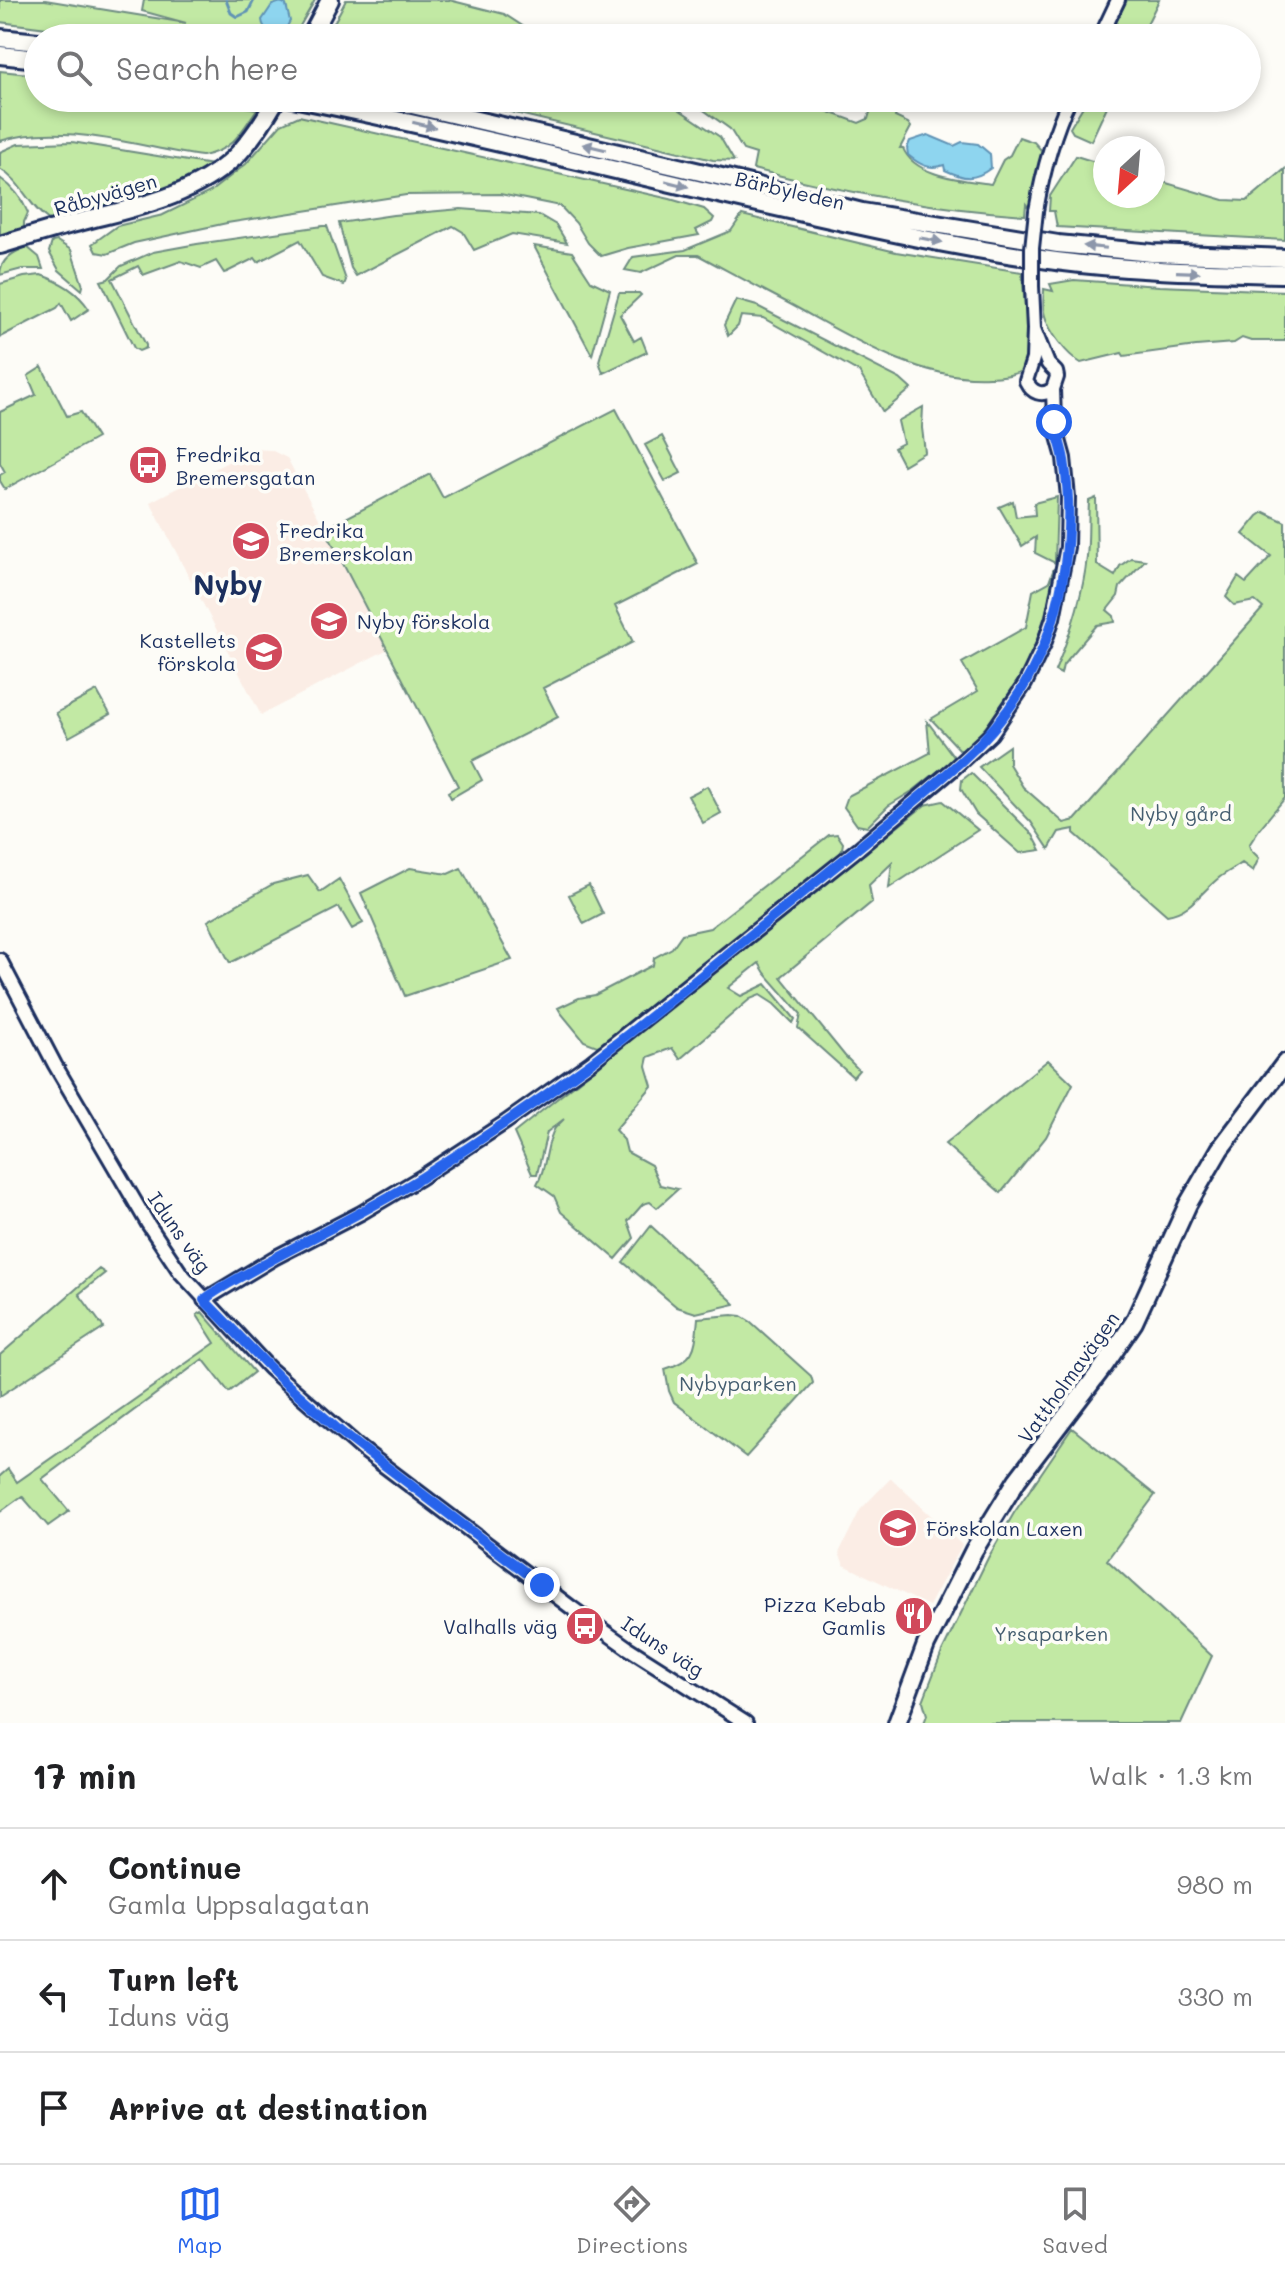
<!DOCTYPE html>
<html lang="en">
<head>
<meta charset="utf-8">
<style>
	:root { --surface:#fff; --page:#f6f6f6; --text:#202124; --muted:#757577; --line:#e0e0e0; --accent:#2563eb }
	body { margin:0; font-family:Mali,sans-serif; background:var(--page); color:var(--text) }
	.compass { position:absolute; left:1093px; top:136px; width:72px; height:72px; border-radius:50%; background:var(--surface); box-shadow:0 4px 12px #0003; rotate:206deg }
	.stop { position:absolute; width:24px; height:24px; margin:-18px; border:6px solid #2563eb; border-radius:50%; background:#fff }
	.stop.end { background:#2563eb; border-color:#fff; box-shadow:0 2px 8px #0008 }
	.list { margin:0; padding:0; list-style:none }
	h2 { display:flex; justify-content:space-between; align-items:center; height:104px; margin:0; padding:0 32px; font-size:34px }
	h2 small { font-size:26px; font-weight:400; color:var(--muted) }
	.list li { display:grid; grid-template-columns:52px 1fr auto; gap:24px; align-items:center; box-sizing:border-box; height:112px; padding:0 32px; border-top:2px solid var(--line) }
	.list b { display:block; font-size:30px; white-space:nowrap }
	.list p { margin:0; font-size:26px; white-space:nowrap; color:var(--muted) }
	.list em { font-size:26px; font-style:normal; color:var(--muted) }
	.icon { flex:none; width:44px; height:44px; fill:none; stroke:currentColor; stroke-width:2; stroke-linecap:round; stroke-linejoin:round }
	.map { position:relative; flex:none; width:1285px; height:1723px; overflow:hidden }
	.search { position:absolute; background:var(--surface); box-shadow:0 4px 12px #0003; left:24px; right:24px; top:24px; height:88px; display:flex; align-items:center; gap:20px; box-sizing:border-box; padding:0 28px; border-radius:44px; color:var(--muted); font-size:30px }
	.sheet { height:440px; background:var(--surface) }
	nav { display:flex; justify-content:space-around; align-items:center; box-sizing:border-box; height:112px; border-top:2px solid var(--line); background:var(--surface); font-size:22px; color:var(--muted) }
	nav a { display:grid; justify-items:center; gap:4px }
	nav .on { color:var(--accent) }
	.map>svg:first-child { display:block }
	.built { fill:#fbede5 }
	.green { fill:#c2e9a4; stroke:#6e8c81; stroke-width:2 }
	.water { fill:#8ed5ef; stroke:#6093b5; stroke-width:2 }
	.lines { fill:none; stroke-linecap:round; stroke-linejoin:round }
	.stream { stroke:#6093b5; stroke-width:3 }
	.minor-casing { stroke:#1b2f5e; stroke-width:18 }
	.major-casing { stroke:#1b2f5e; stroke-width:22 }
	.minor { stroke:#fdfcf7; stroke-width:12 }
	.major { stroke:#fdfcf7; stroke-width:16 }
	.minor-bridge-casing { stroke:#1b2f5e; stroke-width:18; stroke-linecap:butt }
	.minor-bridge { stroke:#fdfcf7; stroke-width:12 }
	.oneway { fill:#8c96aa }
	.route { stroke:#2563eb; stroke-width:10 }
	.labels { text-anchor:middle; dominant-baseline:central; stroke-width:7; stroke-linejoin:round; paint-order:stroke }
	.street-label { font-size:20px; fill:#1b2f5e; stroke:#fdfcf7 }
	.poi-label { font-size:20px; fill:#1b2f5e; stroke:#fdfcf7; text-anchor:start }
	.park-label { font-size:20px; fill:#455e70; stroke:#fdfcf7 }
	.district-label { font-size:28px; font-weight:bold; fill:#1b2f5e; stroke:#fdfcf7 }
</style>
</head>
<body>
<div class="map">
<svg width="1285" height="1723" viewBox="0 0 1285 1723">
	<rect width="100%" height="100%" fill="#fdfcf7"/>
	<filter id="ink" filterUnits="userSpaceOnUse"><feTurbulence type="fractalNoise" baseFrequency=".0125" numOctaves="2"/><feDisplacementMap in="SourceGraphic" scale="16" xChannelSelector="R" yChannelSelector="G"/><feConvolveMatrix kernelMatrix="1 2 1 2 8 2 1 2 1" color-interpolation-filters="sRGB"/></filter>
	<g filter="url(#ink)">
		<path class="built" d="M253,449L271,450L287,458L388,649L261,715L150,502Z
			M891,1478L962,1545L929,1606L844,1565L839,1553L860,1510Z"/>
		<path class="green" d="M0,0H45L186,23L142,11L144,0H315L293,38H126L0,22Z
			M346,0H449L504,14L541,38H326Z
			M1127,0H1159L1140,38H1108Z
			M0,71L38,75V98H194L257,109C240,134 233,150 202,156C138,147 63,121 0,141Z
			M452,98H662L720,137L734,161L713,160Z
			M687,98H802L813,106L859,123L868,119L874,98L898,109L895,117L908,123L911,127L900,148H903C914,177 965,180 991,184L1003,160L1010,155L1019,137L1034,142L1042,151L1029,208L1026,204L1025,215C933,209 842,192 753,169L756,154L743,150L730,129Z
			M1088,98H1111L1091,141L1073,133L1070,128Z
			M299,116L670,199L704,209L714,218L712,222L696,230L699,235L628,248L601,256L588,243L576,223L560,206L500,194L406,195L227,223L134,243L107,254L96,252L92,244L117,226L163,215L210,192L246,164L281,124Z
			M72,142L212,165C183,196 92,211 50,221C28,206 23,183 0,169V152L18,144Z
			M1076,156L1105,165V196H1153V179L1224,200L1247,201L1285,169V240L1057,227L1054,211H1049L1050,196Z
			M0,178C13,187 22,198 28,213L24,222V230L0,237Z
			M461,209L539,215L556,225L567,243L512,234L474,250L463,232L453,226L356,276L351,268L339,223L393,215Z
			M742,215L896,252L1022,272L1029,352L1025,369C1013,376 1003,376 989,377C919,381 849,336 790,304C759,288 728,271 698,255H679L641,273L625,270L633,257L685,250L731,231Z
			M323,226H327L346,280L344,285L322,277L300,240L258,262L255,258L227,272L224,273L216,261L201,268L181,261L143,275L138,266L112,279L146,345V348L139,351L134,348L101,281L108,279L121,266L153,252L197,244Z
			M57,241L71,250L83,286L82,290L59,270L49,252L52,242Z
			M534,246L572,252L591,281L610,290L592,355Z
			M27,247L39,257L43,269H22L0,275C0,259 14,252 27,247Z
			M41,275C61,282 77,291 89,309L71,321L61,303L57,308L0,337V284L24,277Z
			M1074,280L1159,286L1285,291V341H1251L1242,338L1234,343L1196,346L1124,356L1122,353L1081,363C1067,355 1049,332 1045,316C1042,308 1044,297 1044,289L1053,291L1050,284Z
			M619,293H639L641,295L620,315L634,341L641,337L647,352L603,373L599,361Z
			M736,300L757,306L900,379L911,389L883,412L859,372L763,318L741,316L738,326L728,336L724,325Z
			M42,367L67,416L81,412L97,438L5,489L0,481V475L5,472L0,463V412L36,395L28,376Z
			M923,407L922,428L925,452L903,465L894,448L903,443L898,421Z
			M616,409L698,564L615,606L633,642L543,688L558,717L472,761L482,780L451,798L448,792L458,786L325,529L430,474L443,498Z
			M662,436L681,473L665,481L645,445Z
			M1057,497L1055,563L1035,553L1036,537L1022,546L999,507L1013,501L1016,517L1035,515L1034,503Z
			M1096,498L1097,565L1115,576L1120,566L1131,558L1145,560L1120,587L1118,596L1107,610L1114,616L1115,622L1097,625L1063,665L1061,674L1055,671C1070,635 1083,596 1087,557C1089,538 1088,519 1089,501Z
			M1264,512L1285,522V798L1260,828L1249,845L1251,850L1259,858L1253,871L1242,863C1235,868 1227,872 1220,877C1202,891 1190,912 1167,915L1074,833V829L1059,832L1049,849L1031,822L979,767L1009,746V764L1023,787L1064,823L1075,820L1263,608L1255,601L1234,605L1226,597L1238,577L1246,583L1271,556L1243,534L1258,516Z
			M1054,568C1047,637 1013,704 962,752L931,719L978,691L962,663L1026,627L1033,591L1049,582Z
			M97,691L110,714L69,737L56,713Z
			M927,721L957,761L939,770L914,790L888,806L867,827L857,825L844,807L848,796L930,753Z
			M971,773L1033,835L1041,850L1020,853L976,814L961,789L962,780Z
			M707,786L721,813L703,823L688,796Z
			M943,801L978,830L889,888L892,863L869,885L872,902L781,977L845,1056L859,1070L853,1077L798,1028L801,1014L765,973L759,963L728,988L741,996L766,984L795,1019L793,1023L774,1004L760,995L750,999L680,1059L672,1048L648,1057L646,1066L652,1086L615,1130L624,1140L627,1152L651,1165L660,1185L678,1189L657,1208L650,1202L643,1204L628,1221L634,1238L616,1259L561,1212L554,1196L537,1184C548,1165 545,1144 555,1128C558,1125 561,1122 564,1119L547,1132L537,1174H532L514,1133L925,805Z
			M837,834L843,843L841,854L832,863L603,1044L597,1046L584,1041L561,1013L558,1008L579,998L595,995L653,965L654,958L672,948L682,934L710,928L829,835Z
			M410,868L448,874L461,868L512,960L405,996L361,893Z
			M308,875L320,892L339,879L363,923L352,929L339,907L230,963L208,921L273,884Z
			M589,885L603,914L584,924L569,895Z
			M1048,1060L1073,1084L1046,1137L1001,1193L945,1144Z
			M651,1226L731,1300L735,1304L696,1313L677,1307L623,1262Z
			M99,1269L105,1273L79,1294L104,1328L0,1396V1355Z
			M202,1312L254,1372L229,1392L203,1359L42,1479L69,1511L48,1526L22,1496L0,1512V1476L8,1469L17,1482L215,1343L197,1315Z
			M732,1315L741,1316L751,1322L811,1376L813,1383L746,1457L674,1402L669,1391L665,1369C697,1359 695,1348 698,1318Z
			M1072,1428L1155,1495L1107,1560L1212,1656L1181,1723H924L927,1715L923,1701L942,1652L988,1558L1014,1513Z"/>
		<path class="water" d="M281,2L286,5L290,21L284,32C274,35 263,31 262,20L272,5Z
			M928,135L954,146L962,142L978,144L990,154L991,168C974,181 964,179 945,170L944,165C929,170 920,165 908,155L907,148L910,141Z"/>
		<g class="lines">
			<path class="stream" d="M226,0L231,13L237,17L248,12L254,0
				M277,0L281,2"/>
			<g class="minor-casing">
				<path id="minor" d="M1100,38L1118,0
					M1036,211C1043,171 1053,134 1070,98
					M1032,286L1034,329L1033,359L1026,381C1032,393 1042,397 1053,389
					M0,960L55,1065L148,1224L180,1272L269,1368L363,1450L572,1608L628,1648L746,1723
					M204,1300L274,1258L361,1213L420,1178L506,1122L591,1062L859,848L952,770L991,734L1025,684L1044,644L1053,618L1067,547L1068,497L1064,458L1054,422L1053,389L1057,377L1056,372L1048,364L1034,329"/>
			</g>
			<g class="major-casing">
				<path id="major" d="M0,38L38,42
					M310,38L330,0
					M0,55L38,59
					M292,98C455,130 615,171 776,207C869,228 962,249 1056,261C1132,271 1208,272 1285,274
					M382,98L726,178L862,212L1058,244L1152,253L1285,258
					M0,245C27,237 55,228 83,221C136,207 192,197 234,158C252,140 265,119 277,98
					M897,1723L926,1645L974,1550L1017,1480L1104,1366L1134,1322L1188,1204L1220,1149L1285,1063"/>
			</g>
			<use href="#minor" class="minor"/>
			<use href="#major" class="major"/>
			<g class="minor-bridge-casing">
				<path id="minor-bridge" d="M1032,286V248L1036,211"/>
			</g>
			<use href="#minor-bridge" class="minor-bridge"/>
		</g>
		<defs><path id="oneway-solid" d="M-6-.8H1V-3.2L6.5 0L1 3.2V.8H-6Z" transform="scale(2)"/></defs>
		<g class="oneway">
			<use href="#oneway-solid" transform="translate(424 125) rotate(13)"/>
			<use href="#oneway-solid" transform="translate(594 147) rotate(-167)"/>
			<use href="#oneway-solid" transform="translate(677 184) rotate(14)"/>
			<use href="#oneway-solid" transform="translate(931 240) rotate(11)"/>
			<use href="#oneway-solid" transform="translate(1095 247) rotate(-174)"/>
			<use href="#oneway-solid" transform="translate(1188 272) rotate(2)"/>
		</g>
	</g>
	<g class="lines" filter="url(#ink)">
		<path class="route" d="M542,1585L341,1432L283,1381L204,1300C221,1286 242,1277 260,1266C314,1236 369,1210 421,1178C478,1142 534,1104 589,1064C661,1011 729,952 799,896C834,867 870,839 905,809C957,766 1001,732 1032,671C1065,608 1075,529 1064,460C1062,447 1057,435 1054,422"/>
	</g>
	<defs>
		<g id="bus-disc" transform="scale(2)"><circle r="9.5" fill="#d1495b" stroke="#fdfcf7"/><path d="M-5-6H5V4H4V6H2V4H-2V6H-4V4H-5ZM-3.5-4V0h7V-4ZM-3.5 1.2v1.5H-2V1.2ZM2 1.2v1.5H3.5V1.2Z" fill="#fff"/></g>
		<g id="school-disc" transform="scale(2)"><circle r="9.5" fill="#d1495b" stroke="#fdfcf7"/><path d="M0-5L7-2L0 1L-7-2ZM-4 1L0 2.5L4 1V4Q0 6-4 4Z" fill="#fff"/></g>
		<g id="restaurant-disc" transform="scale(2)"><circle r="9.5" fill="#d1495b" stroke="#fdfcf7"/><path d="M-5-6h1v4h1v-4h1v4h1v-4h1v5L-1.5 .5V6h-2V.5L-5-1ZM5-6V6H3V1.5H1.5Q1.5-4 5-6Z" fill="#fff"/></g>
	</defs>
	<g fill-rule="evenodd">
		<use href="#bus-disc" x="148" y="465"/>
		<use href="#school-disc" x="251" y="541"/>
		<use href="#school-disc" x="329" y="621"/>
		<use href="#school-disc" x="264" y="652"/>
		<use href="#school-disc" x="898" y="1528"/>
		<use href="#restaurant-disc" x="914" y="1616"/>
		<use href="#bus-disc" x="585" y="1626"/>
	</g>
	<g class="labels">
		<g class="street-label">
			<text transform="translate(790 190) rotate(13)">Bärbyleden</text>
			<text transform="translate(105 194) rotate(-16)">Råbyvägen</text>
			<text transform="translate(180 1232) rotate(55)">Iduns väg</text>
			<text transform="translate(1068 1377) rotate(-54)">Vattholmavägen</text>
			<text transform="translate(663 1646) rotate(33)">Iduns väg</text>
		</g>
		<g class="poi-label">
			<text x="176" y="454">Fredrika<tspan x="176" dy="23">Bremersgatan</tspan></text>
			<text x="279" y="530">Fredrika<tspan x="279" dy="23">Bremerskolan</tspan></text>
			<text x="357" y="621">Nyby förskola</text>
			<text x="236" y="640" text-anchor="end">Kastellets<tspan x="236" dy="23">förskola</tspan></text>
			<text x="926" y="1528">Förskolan Laxen</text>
			<text x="886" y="1604" text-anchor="end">Pizza Kebab<tspan x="886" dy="23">Gamlis</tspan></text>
			<text x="557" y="1626" text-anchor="end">Valhalls väg</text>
		</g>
		<g class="park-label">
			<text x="1181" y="813">Nyby gård</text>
			<text x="738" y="1383">Nybyparken</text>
			<text x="1051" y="1633">Yrsaparken</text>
		</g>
		<g class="district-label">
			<text x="228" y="584">Nyby</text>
		</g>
	</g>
</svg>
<svg class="compass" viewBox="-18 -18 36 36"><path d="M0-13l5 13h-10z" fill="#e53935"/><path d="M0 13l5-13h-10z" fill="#757577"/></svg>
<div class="stop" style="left:1054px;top:422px"></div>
<div class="stop end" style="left:542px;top:1585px"></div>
<div class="search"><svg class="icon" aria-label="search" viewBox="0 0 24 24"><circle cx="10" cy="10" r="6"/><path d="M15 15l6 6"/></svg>Search here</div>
</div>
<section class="sheet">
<h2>17 min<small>Walk · 1.3 km</small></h2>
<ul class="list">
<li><svg class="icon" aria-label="ahead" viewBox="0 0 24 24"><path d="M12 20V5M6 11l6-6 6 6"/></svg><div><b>Continue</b><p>Gamla Uppsalagatan</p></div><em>980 m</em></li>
<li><svg class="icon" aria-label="left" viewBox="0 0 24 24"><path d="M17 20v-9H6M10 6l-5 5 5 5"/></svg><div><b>Turn left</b><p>Iduns väg</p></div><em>330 m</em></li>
<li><svg class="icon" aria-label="arrive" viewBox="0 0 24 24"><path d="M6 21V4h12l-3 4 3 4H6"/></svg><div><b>Arrive at destination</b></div></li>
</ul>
</section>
<nav>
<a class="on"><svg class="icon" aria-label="map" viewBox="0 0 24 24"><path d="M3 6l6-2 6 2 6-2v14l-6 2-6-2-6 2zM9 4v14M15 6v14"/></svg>Map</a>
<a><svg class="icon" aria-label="directions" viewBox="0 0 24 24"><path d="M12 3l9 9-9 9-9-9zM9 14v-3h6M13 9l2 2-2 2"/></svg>Directions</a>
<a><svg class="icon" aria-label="saved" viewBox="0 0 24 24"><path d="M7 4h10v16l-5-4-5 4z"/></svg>Saved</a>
</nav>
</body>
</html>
